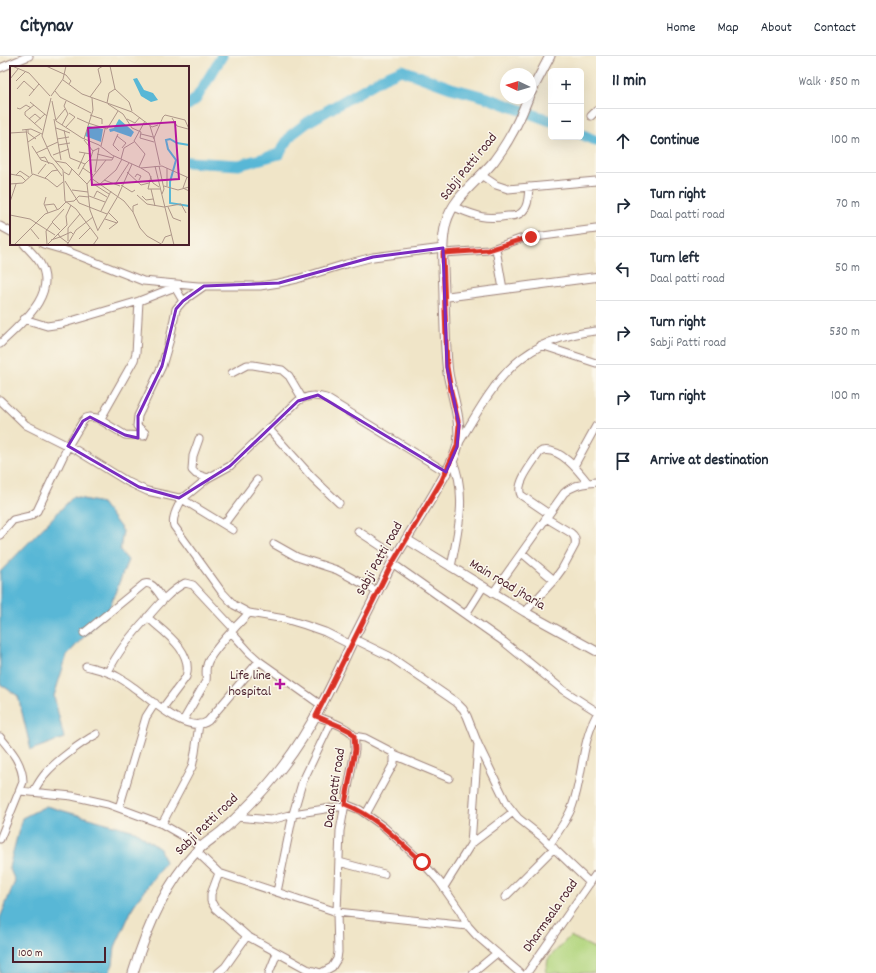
<!DOCTYPE html>
<html lang="en">
<head>
<meta charset="utf-8">
<style>
	:root { --surface:#fff; --page:#f6f6f7; --text:#1f2937; --muted:#747a83; --line:#e0e1e3 }
	body { margin:0; font-family:Dekko,sans-serif; background:var(--page); color:var(--text) }
	.controls { position:absolute; right:12px; top:12px; display:grid; overflow:hidden; border-radius:6px; box-shadow:0 4px 16px #0002 }
	.controls button { width:36px; height:36px; display:grid; place-items:center; padding:0; border:0; border-bottom:1px solid var(--line); background:var(--surface); color:var(--text); font:20px sans-serif }
	.compass { position:absolute; left:500px; top:12px; width:36px; height:36px; border-radius:50%; background:var(--surface); box-shadow:0 4px 16px #0002; rotate:274deg }
	.scale { position:absolute; left:12px; bottom:10px; width:94px; box-sizing:border-box; padding-left:4px; border:2px solid #4a1f2b; border-top:0; font-size:11px; line-height:14px; white-space:nowrap; color:#4a1f2b; -webkit-text-stroke:3px #fbf7ec; paint-order:stroke }
	.stop { position:absolute; width:12px; height:12px; margin:-9px; border:3px solid #d93025; border-radius:50%; background:#fff }
	.stop.end { background:#d93025; border-color:#fff; box-shadow:0 1px 4px #0008 }
	.list { margin:0; padding:0; list-style:none }
	h2 { display:flex; justify-content:space-between; align-items:center; height:52px; margin:0; padding:0 16px; font-size:17px }
	h2 small { font-size:13px; font-weight:400; color:var(--muted) }
	.list li { display:grid; grid-template-columns:26px 1fr auto; gap:12px; align-items:center; box-sizing:border-box; height:64px; padding:0 16px; border-top:1px solid var(--line) }
	.list b { display:block; font-size:15px; white-space:nowrap }
	.list p { margin:0; font-size:13px; white-space:nowrap; color:var(--muted) }
	.list em { font-size:13px; font-style:normal; color:var(--muted) }
	.icon { flex:none; width:22px; height:22px; fill:none; stroke:currentColor; stroke-width:2; stroke-linecap:round; stroke-linejoin:round }
	.map { position:relative; flex:none; width:596px; height:917px; overflow:hidden }
	header { display:flex; align-items:center; gap:24px; box-sizing:border-box; height:56px; padding:0 20px; background:var(--surface); border-bottom:1px solid var(--line) }
	header strong { font-size:19px }
	nav { display:flex; gap:22px; margin-inline-start:auto; font-size:14px }
	main { display:flex }
	aside { flex:1; background:var(--surface) }
	.map>svg:first-child { display:block }
	.green { fill:#b3d67f; stroke:#7e7a55 }
	.water { fill:#58b7d6; stroke:#516b80 }
	.lines { fill:none; stroke-linecap:round; stroke-linejoin:round }
	.river { stroke:#58b7d6; stroke-width:11 }
	.minor-casing { stroke:#9d827a; stroke-width:9 }
	.tertiary-casing { stroke:#9d827a; stroke-width:10 }
	.secondary-casing { stroke:#9d827a; stroke-width:11 }
	.minor { stroke:#fff; stroke-width:7 }
	.tertiary { stroke:#fff; stroke-width:8 }
	.secondary { stroke:#fff; stroke-width:9 }
	.route { stroke:#d93025; stroke-width:5 }
	.marked { fill:none; stroke:#7b2cbf; stroke-width:3; stroke-linejoin:round }
	.poi-dot { fill:#b5179e; stroke:#fbf7ec; stroke-width:1.5 }
	.labels { text-anchor:middle; dominant-baseline:central; stroke-width:3; stroke-linejoin:round; paint-order:stroke }
	.street-label { font-size:14px; fill:#4a1f2b; stroke:#fbf7ec }
	.poi-label { font-size:14px; fill:#4a1f2b; stroke:#fbf7ec; text-anchor:end }
	.inset-river { fill:none; stroke:#58b7d6; stroke-width:2 }
	.inset-road { fill:none; stroke:#ae9689; stroke-width:1 }
	.view { fill:#b5179e; fill-opacity:0.15; stroke:#b5179e; stroke-width:2 }
	.inset-edge { fill:none; stroke:#4a1f2b; stroke-width:2 }
</style>
</head>
<body>
<header>
<strong>Citynav</strong>
<nav><a>Home</a><a>Map</a><a>About</a><a>Contact</a></nav>
</header>
<main>
<div class="map">
<svg width="596" height="917" viewBox="0 0 596 917">
	<rect width="100%" height="100%" fill="#fbf7ec"/>
	<filter id="ink" filterUnits="userSpaceOnUse"><feTurbulence type="fractalNoise" baseFrequency=".025" numOctaves="2"/><feDisplacementMap in="SourceGraphic" scale="8" xChannelSelector="R" yChannelSelector="G"/><feConvolveMatrix kernelMatrix="1 2 1 2 8 2 1 2 1" color-interpolation-filters="sRGB"/></filter>
	<filter id="wash" filterUnits="userSpaceOnUse"><feTurbulence type="fractalNoise" baseFrequency=".012" numOctaves="4" result="noise"/><feDisplacementMap in="SourceGraphic" scale="16" xChannelSelector="R" yChannelSelector="G"/><feGaussianBlur stdDeviation="0.9" result="paint"/><feColorMatrix in="noise" values="0 0 0 0 0 0 0 0 0 0 0 0 0 0 0 0 0 1.4 0 .05"/><feComposite in="paint" operator="in"/></filter>
	<g filter="url(#wash)">
		<rect width="100%" height="100%" fill="#f0e5c8"/>
		<path class="green" d="M570,880L596,893V917H546L548,903Z"/>
		<path class="water" d="M73,441L102,447L123,475L120,495L128,504L108,555L67,599L54,640L64,682L31,694L18,640L0,628V516Z
			M46,750L135,775L160,793L165,806L134,849L115,891L113,908L109,917H0V862L15,825L9,811L22,762Z"/>
		<g class="lines">
			<path class="river" d="M188,49L196,43L222,0
				M581,78L596,85
				M188,106L239,109L279,98L291,79L308,66L383,22L402,14L451,32L485,41L551,65"/>
		</g>
	</g>
	<g filter="url(#ink)">
		<g class="lines">
			<g class="minor-casing">
				<path id="minor" d="M0,12L29,0
					M591,60L596,55
					M481,119L496,129L508,133L596,125
					M454,151C476,160 484,164 508,160C513,160 520,159 523,155C529,149 528,139 529,131
					M0,170L11,176
					M43,188L67,195L143,225L198,230H260L279,227L297,223L346,208L373,201L443,192
					M496,193L503,233
					M443,197L489,194L520,183L596,173
					M173,228L183,245
					M24,263L47,270L61,268L139,245L175,231
					M0,288C20,268 59,239 40,207C36,200 29,194 24,188
					M541,289L596,307
					M232,317L247,309H253L282,314L289,320L302,342
					M0,344L26,369L76,394L128,426L147,435L179,442L186,440L208,422L230,410L298,345C308,339 315,339 326,342L446,416
					M100,364L134,304L136,297L139,245
					M268,372L312,421L339,447
					M199,383L193,400L192,414L196,418L208,422
					M459,387C496,325 517,283 596,275
					M574,410L596,370
					M183,441C179,449 171,461 174,470L221,535L234,549L249,557L285,563L305,569L325,576L351,589
					M182,443L233,474
					M549,458L521,439C515,428 532,408 539,397L542,395C560,391 578,414 588,427
					M224,468L257,424
					M358,475L396,500
					M0,479L13,464L30,460L37,455L68,390L83,365L86,362L90,361L97,362L125,379L144,380L145,377L137,370L138,360L162,310L170,283L176,253L183,245L203,231
					M274,488L297,501L337,514L378,536
					M522,497L554,524
					M392,507L504,586L563,634L596,655
					M451,511C458,475 468,438 452,403
					M493,537L564,437C574,428 584,428 596,426
					M525,556L554,524L562,513L575,489C576,484 575,480 571,477L546,462
					M466,558L483,531
					M147,561C164,576 194,595 186,621L162,653
					M231,576L250,597L259,605L321,649
					M84,577L144,528C153,525 158,537 163,543
					M354,583L389,600L456,646L463,653L467,660L478,688L507,748L518,762L542,781L590,827
					M86,610C97,613 108,615 118,621C123,624 128,627 133,631C149,642 188,680 208,665L259,605
					M108,616C118,595 132,578 148,561C159,548 170,535 185,527L193,529L234,573
					M183,665L206,625C207,619 205,614 207,609C209,598 240,566 249,557
					M354,680L365,682L392,696L394,699V707L366,758
					M0,681C11,694 23,708 23,726L0,783
					M394,699L449,722
					M20,735L72,740L108,748L162,768L202,791
					M33,736C37,730 40,724 45,718C56,705 82,686 97,678
					M345,748L360,754L384,771L422,806L439,825L460,855L468,870L476,879L520,917
					M119,752L146,661L155,647
					M236,761L271,764L293,758L344,750
					M162,768L192,711L195,697L199,668
					M471,788L478,688
					M550,788C558,776 567,764 572,751C583,722 581,688 596,660
					M196,795L219,817L337,856L468,870
					M339,806L384,818
					M219,817L211,838V845L215,852L247,880L307,913L321,917L332,911L337,903L338,896L337,856L340,775L355,694C355,690 355,685 354,681C351,671 325,664 316,660
					M444,831L471,788L513,756
					M277,836L293,758L302,727L331,666
					M505,841L554,792
					M218,917L225,911L247,880
					M269,917L277,897
					M473,917L497,897
					M527,917L596,818"/>
			</g>
			<g class="tertiary-casing">
				<path id="tertiary" d="M444,241L596,221
					M406,483L525,556L596,595"/>
			</g>
			<g class="secondary-casing">
				<path id="secondary" d="M530,38L550,0
					M133,917C146,874 164,830 195,797C203,788 214,782 223,774C244,755 266,733 283,710C313,671 334,625 355,580C367,556 380,531 392,507C407,481 424,456 439,429C446,417 455,403 458,388C462,365 452,340 448,317C445,293 445,267 444,242C444,217 440,191 446,167C453,141 478,125 494,105C510,84 519,66 528,42"/>
			</g>
			<use href="#minor" class="minor"/>
			<use href="#tertiary" class="tertiary"/>
			<use href="#secondary" class="secondary"/>
		</g>
	</g>
	<g class="lines" filter="url(#ink)">
		<path class="route" d="M422,806C398,784 375,760 345,748L355,694L354,680L350,675L342,671L316,660L390,511L442,424L457,390L459,369L451,335L447,311L443,197L488,194L520,184L531,181"/>
	</g>
	<path class="marked" d="M443,192L447,311L459,369L457,391L446,416L318,339L298,345L230,410L179,442L139,431L68,390L83,365L90,361L125,379L138,382V360L162,310L176,253L183,245L204,230L279,227L373,201Z"/>
	<path class="poi-dot" d="M278 622h4v4h4v4h-4v4h-4v-4h-4v-4h4z"/>
	<g class="labels">
		<g class="street-label">
			<text transform="translate(469 111) rotate(-51)">Sabji Patti road</text>
			<text transform="translate(380 503) rotate(-61)">Sabji Patti road</text>
			<text transform="translate(507 529) rotate(31)">Main road jharia</text>
			<text transform="translate(335 732) rotate(-81)">Daal patti road</text>
			<text transform="translate(207 769) rotate(-44)">Sabji Patti road</text>
			<text transform="translate(551 860) rotate(-55)">Dharmsala road</text>
		</g>
		<g class="poi-label">
			<text x="271" y="620">Life line<tspan x="271" dy="16">hospital</tspan></text>
		</g>
	</g>
	<g transform="translate(10 10)">
		<rect width="179" height="179" fill="#f0e5c8"/>
		<path d="M127,12L134,24L143,27L148,34L141,36L131,30L123,13ZM109,53L124,66L121,71L104,65L100,66L99,63L104,62ZM78,60L93,63L91,76L75,70Z" fill="#58b7d6"/>
		<path class="inset-river" d="M179,79L167,77L160,73L156,74L158,83L166,94L160,116V137L179,140"/>
		<path class="inset-road" d="M2,0L19,7L40,30M36,0L56,9L61,15L59,18M100,0L105,23M0,13L8,3M53,14L72,28L122,46L142,61L148,59M6,15L15,6M7,23L14,15L24,24M45,25L50,31L81,47M19,30L29,18M41,30L53,13L56,0M80,31L91,16L88,3L93,0M41,32L32,70L41,90L53,104L55,135L66,143L88,172L83,179M42,35L46,55L72,72L89,79L102,89L131,102L152,100L179,112M20,36L37,50M97,37L99,27L105,23L119,36L122,45M98,38L113,48L122,62L131,66L130,72L144,76M24,39L15,46V49L32,64M7,42L10,43L16,39L21,42M80,49L92,53V58M67,52L78,57M162,52L167,60L178,63M19,53L25,48L31,53M44,53L51,94M117,53L125,57L130,51M46,54L55,43M78,57L97,63L108,45M24,58L35,48M52,59L58,48L54,40L56,35M140,60L144,73M56,61L65,51L59,47M46,62L60,67M16,63L22,108M18,63V67L26,73M12,64L21,63L32,68M54,64L60,92L75,98L80,93M0,67L16,66M108,68L103,79L109,85M131,68L143,71M107,70L116,77L112,82M47,73L59,71M74,73L83,44L82,32M74,74L83,85M18,76L30,68M48,79L60,77M22,80L31,94L43,98L52,110M91,80L95,63M37,81L48,76M89,82L83,85L80,94H102L104,90M69,86L81,88M26,87L37,82M87,88L103,92M43,89L59,83M30,92L35,91L39,98M111,93L114,82L124,76M45,95L56,97L77,118L80,144L88,165M150,99L144,72L153,51L155,49L175,54L179,63M145,100L164,179M149,100L154,123L152,128M129,101L135,88L124,75L135,55M73,102L83,109M131,102L139,107L143,117L149,121M68,103L75,87M54,106L59,109L62,103M85,106L89,82M117,106L131,119L139,117M0,108L11,110L16,115M28,108L36,98M6,109L10,105L19,111M69,109L75,98M141,110L138,123H150M125,111L127,108L131,110L129,114M177,111L173,122L179,125M35,112L42,105L48,104M81,112L114,135L123,146M94,114L110,120M55,115L69,137L97,148M106,117L119,97M0,118L13,117L23,108L37,113L47,121L53,116M77,118L96,94M90,118L106,104L112,93M85,119L99,128M111,119L122,126L125,124M154,120L168,124L179,121M157,120V102M141,123L145,140M62,124L78,126M127,129L137,138L154,141M79,130L95,136M132,130L136,134L143,133M36,131L34,138L38,147M84,131L87,125L97,131M0,136L6,118M128,138L123,140V146L130,162L137,170L153,179M35,139L44,138L47,143M154,141L171,138L176,147M158,141L163,152L171,155M91,145L101,125M98,146L108,156L99,163M0,149L20,153L45,169M95,153L107,157M57,159L56,150L61,139M20,162L29,173M50,164L42,156L54,143M88,164L108,130L122,98M48,168L50,171L61,166L63,168M69,173L80,162M41,174L50,171L58,177M58,175V162L70,148M152,177L155,171L161,169M37,178L36,165L42,157M4,179L35,148L49,143L56,136L64,135L69,130L79,131M37,179L57,159M57,179L66,164L83,151"/>
		<path class="view" d="M165,56L169,113L82,119L78,62Z"/>
		<rect width="179" height="179" class="inset-edge"/>
	</g>
</svg>
<div class="controls">
<button>+</button>
<button>−</button>
</div>
<svg class="compass" viewBox="-18 -18 36 36"><path d="M0-13l5 13h-10z" fill="#e53935"/><path d="M0 13l5-13h-10z" fill="#747a83"/></svg>
<div class="scale">100 m</div>
<div class="stop" style="left:422px;top:806px"></div>
<div class="stop end" style="left:531px;top:181px"></div>
</div>
<aside>
<h2>11 min<small>Walk · 850 m</small></h2>
<ul class="list">
<li><svg class="icon" aria-label="ahead" viewBox="0 0 24 24"><path d="M12 20V5M6 11l6-6 6 6"/></svg><div><b>Continue</b></div><em>100 m</em></li>
<li><svg class="icon" aria-label="right" viewBox="0 0 24 24"><path d="M7 20v-9h11M14 6l5 5-5 5"/></svg><div><b>Turn right</b><p>Daal patti road</p></div><em>70 m</em></li>
<li><svg class="icon" aria-label="left" viewBox="0 0 24 24"><path d="M17 20v-9H6M10 6l-5 5 5 5"/></svg><div><b>Turn left</b><p>Daal patti road</p></div><em>50 m</em></li>
<li><svg class="icon" aria-label="right" viewBox="0 0 24 24"><path d="M7 20v-9h11M14 6l5 5-5 5"/></svg><div><b>Turn right</b><p>Sabji Patti road</p></div><em>530 m</em></li>
<li><svg class="icon" aria-label="right" viewBox="0 0 24 24"><path d="M7 20v-9h11M14 6l5 5-5 5"/></svg><div><b>Turn right</b></div><em>100 m</em></li>
<li><svg class="icon" aria-label="arrive" viewBox="0 0 24 24"><path d="M6 21V4h12l-3 4 3 4H6"/></svg><div><b>Arrive at destination</b></div></li>
</ul>
</aside>
</main>
</body>
</html>
